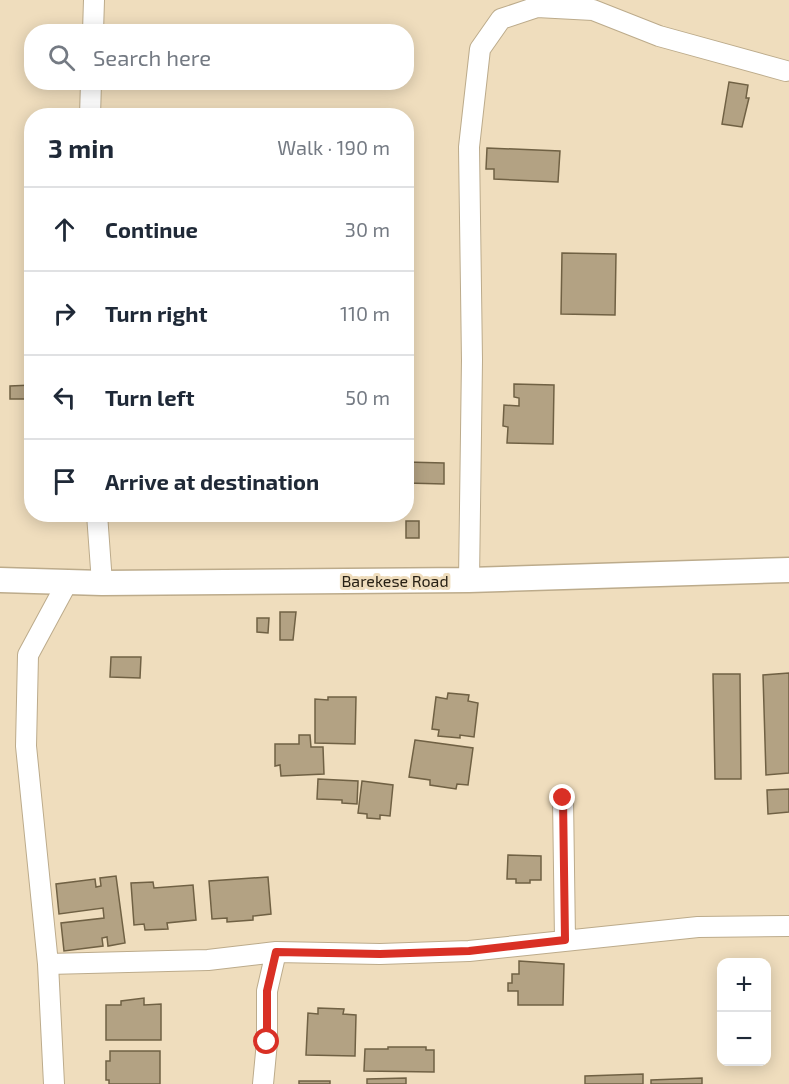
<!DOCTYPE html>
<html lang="en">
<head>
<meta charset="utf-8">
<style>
	:root { --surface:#fff; --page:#f2f2f3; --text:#1f2937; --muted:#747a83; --line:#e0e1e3 }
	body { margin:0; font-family:"Exo 2",sans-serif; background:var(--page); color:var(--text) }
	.controls { position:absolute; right:18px; bottom:18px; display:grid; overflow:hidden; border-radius:12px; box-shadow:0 3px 15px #0003 }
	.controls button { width:54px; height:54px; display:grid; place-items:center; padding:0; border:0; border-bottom:2px solid var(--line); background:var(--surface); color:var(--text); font:30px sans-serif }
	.stop { position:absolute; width:18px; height:18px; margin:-14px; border:4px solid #d93025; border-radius:50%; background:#fff }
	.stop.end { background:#d93025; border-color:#fff; box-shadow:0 2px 6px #0008 }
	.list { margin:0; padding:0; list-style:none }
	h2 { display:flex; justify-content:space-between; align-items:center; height:78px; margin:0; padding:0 24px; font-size:26px }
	h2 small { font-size:20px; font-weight:400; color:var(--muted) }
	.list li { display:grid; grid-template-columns:39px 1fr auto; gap:18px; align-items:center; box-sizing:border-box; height:84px; padding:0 24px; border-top:2px solid var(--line) }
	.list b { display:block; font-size:22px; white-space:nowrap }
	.list em { font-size:20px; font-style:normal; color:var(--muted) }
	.icon { flex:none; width:33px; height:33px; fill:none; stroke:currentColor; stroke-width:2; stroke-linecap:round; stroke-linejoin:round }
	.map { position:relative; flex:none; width:789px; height:1084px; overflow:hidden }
	.search { position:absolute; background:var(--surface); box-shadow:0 3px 15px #0003; left:24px; top:24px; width:390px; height:66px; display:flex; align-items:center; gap:15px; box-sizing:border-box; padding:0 21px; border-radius:24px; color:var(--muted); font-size:22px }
	.panel { position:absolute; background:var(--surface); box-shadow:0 3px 15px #0003; left:24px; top:108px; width:390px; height:414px; border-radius:24px }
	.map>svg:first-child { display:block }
	.building { fill:#b3a283; stroke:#706144; stroke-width:1.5 }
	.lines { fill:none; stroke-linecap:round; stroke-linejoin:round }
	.minor-casing { stroke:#bcab8b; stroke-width:22 }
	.major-casing { stroke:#bcab8b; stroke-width:27 }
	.minor { stroke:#fff; stroke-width:20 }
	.major { stroke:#fff; stroke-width:24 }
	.route { stroke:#d93025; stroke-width:8 }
	.labels { text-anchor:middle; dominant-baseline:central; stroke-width:6; stroke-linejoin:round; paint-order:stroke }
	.street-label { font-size:16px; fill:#282115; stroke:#efddbd }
</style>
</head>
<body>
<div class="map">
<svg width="789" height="1084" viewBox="0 0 789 1084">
	<rect width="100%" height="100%" fill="#efddbd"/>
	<path class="building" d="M729,82L748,85L746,98H749L742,127L722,124Z
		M487,148L560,151L558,182L494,179V169H486Z
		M562,253L616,254L615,315L561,314Z
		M514,384L554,385L553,444L507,443L508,427L503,426L504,405L519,406V398L514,397Z
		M32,385V399H10V386Z
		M406,462L444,463V484L406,483Z
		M406,521H419V538H406Z
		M280,612H296L293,640H280Z
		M257,618H269L268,633L257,632Z
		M111,657H141L140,678L110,677Z
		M789,673V773L766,775L763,675Z
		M713,674H740L741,779H715Z
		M448,693L469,695L468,701L478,703L474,737L460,735V738L438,736L439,730L432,729L436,697L447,699Z
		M328,697H356L355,744L315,743V699L328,700Z
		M299,735H310L311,747H323L324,774L281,776L280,765L275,766V744H299Z
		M415,740L473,748L468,785L457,784L456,789L430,785V780L409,777Z
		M318,779L358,781L357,804L342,803V800L317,799Z
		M362,781L393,785L390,816L380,815V819L367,818V814L358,813Z
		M789,789V812L768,814L767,790Z
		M508,855L541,856V880H530V883H516V879H507Z
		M116,876L125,943L108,946L107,937L102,938L103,946L64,951L61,923L104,918L103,908L59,914L56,884L95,879L96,887L101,886L100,878Z
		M268,877L271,914L253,916V920L227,922V918L212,919L209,881Z
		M153,882L154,888L193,885L196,920L167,923L168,929L145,930L144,924L134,925L131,883Z
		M519,961L564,964L563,1005H518V991H508V983H512V974H519Z
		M144,998V1005L161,1004V1040H106V1005H121V1001Z
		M318,1008L344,1009L343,1014L356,1015L355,1056L306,1055L308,1013L318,1014Z
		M388,1047H426V1050H434V1072L364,1071L365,1049H388Z
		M110,1051H160V1084H109V1080H106V1061H110Z
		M643,1074V1084H585V1076Z
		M406,1078V1084H367V1079Z
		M702,1078V1084H651V1080Z
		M299,1081H330V1084H299Z"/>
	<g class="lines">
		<g class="minor-casing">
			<path id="minor" d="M93,32L94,0
				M90,116L91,82
				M97,514L102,583
				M469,580L472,360L469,147L480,49L501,19L537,7L593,10L659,36L786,71
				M563,798L565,940
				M48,964L208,960L276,952L380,954L469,951L698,927L789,926
				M54,1084L48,964L26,746L28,655L68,581
				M263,1084L267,1042V991L276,952"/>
		</g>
		<g class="major-casing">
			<path id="major" d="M0,580L102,583L469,580L789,570"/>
		</g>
		<use href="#minor" class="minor"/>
		<use href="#major" class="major"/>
	</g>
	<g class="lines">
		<path class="route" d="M267,1042V991L276,952L380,954L469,951L565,940L563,798"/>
	</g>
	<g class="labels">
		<g class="street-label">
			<text x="395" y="580">Barekese Road</text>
		</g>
	</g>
</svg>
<div class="controls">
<button>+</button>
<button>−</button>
</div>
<div class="stop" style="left:267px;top:1042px"></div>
<div class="stop end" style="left:563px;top:798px"></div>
<div class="search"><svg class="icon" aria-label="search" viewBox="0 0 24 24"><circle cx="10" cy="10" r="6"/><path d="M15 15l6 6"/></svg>Search here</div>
<section class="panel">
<h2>3 min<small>Walk · 190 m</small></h2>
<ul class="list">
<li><svg class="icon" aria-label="ahead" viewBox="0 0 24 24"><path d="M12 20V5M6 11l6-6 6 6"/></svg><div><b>Continue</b></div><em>30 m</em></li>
<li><svg class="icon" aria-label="right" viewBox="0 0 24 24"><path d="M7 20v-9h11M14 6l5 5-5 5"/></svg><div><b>Turn right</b></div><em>110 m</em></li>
<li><svg class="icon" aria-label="left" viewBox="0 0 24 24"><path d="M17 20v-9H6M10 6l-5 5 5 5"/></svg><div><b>Turn left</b></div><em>50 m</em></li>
<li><svg class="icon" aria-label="arrive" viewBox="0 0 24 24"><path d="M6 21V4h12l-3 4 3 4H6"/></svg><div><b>Arrive at destination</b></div></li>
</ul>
</section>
</div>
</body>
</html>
